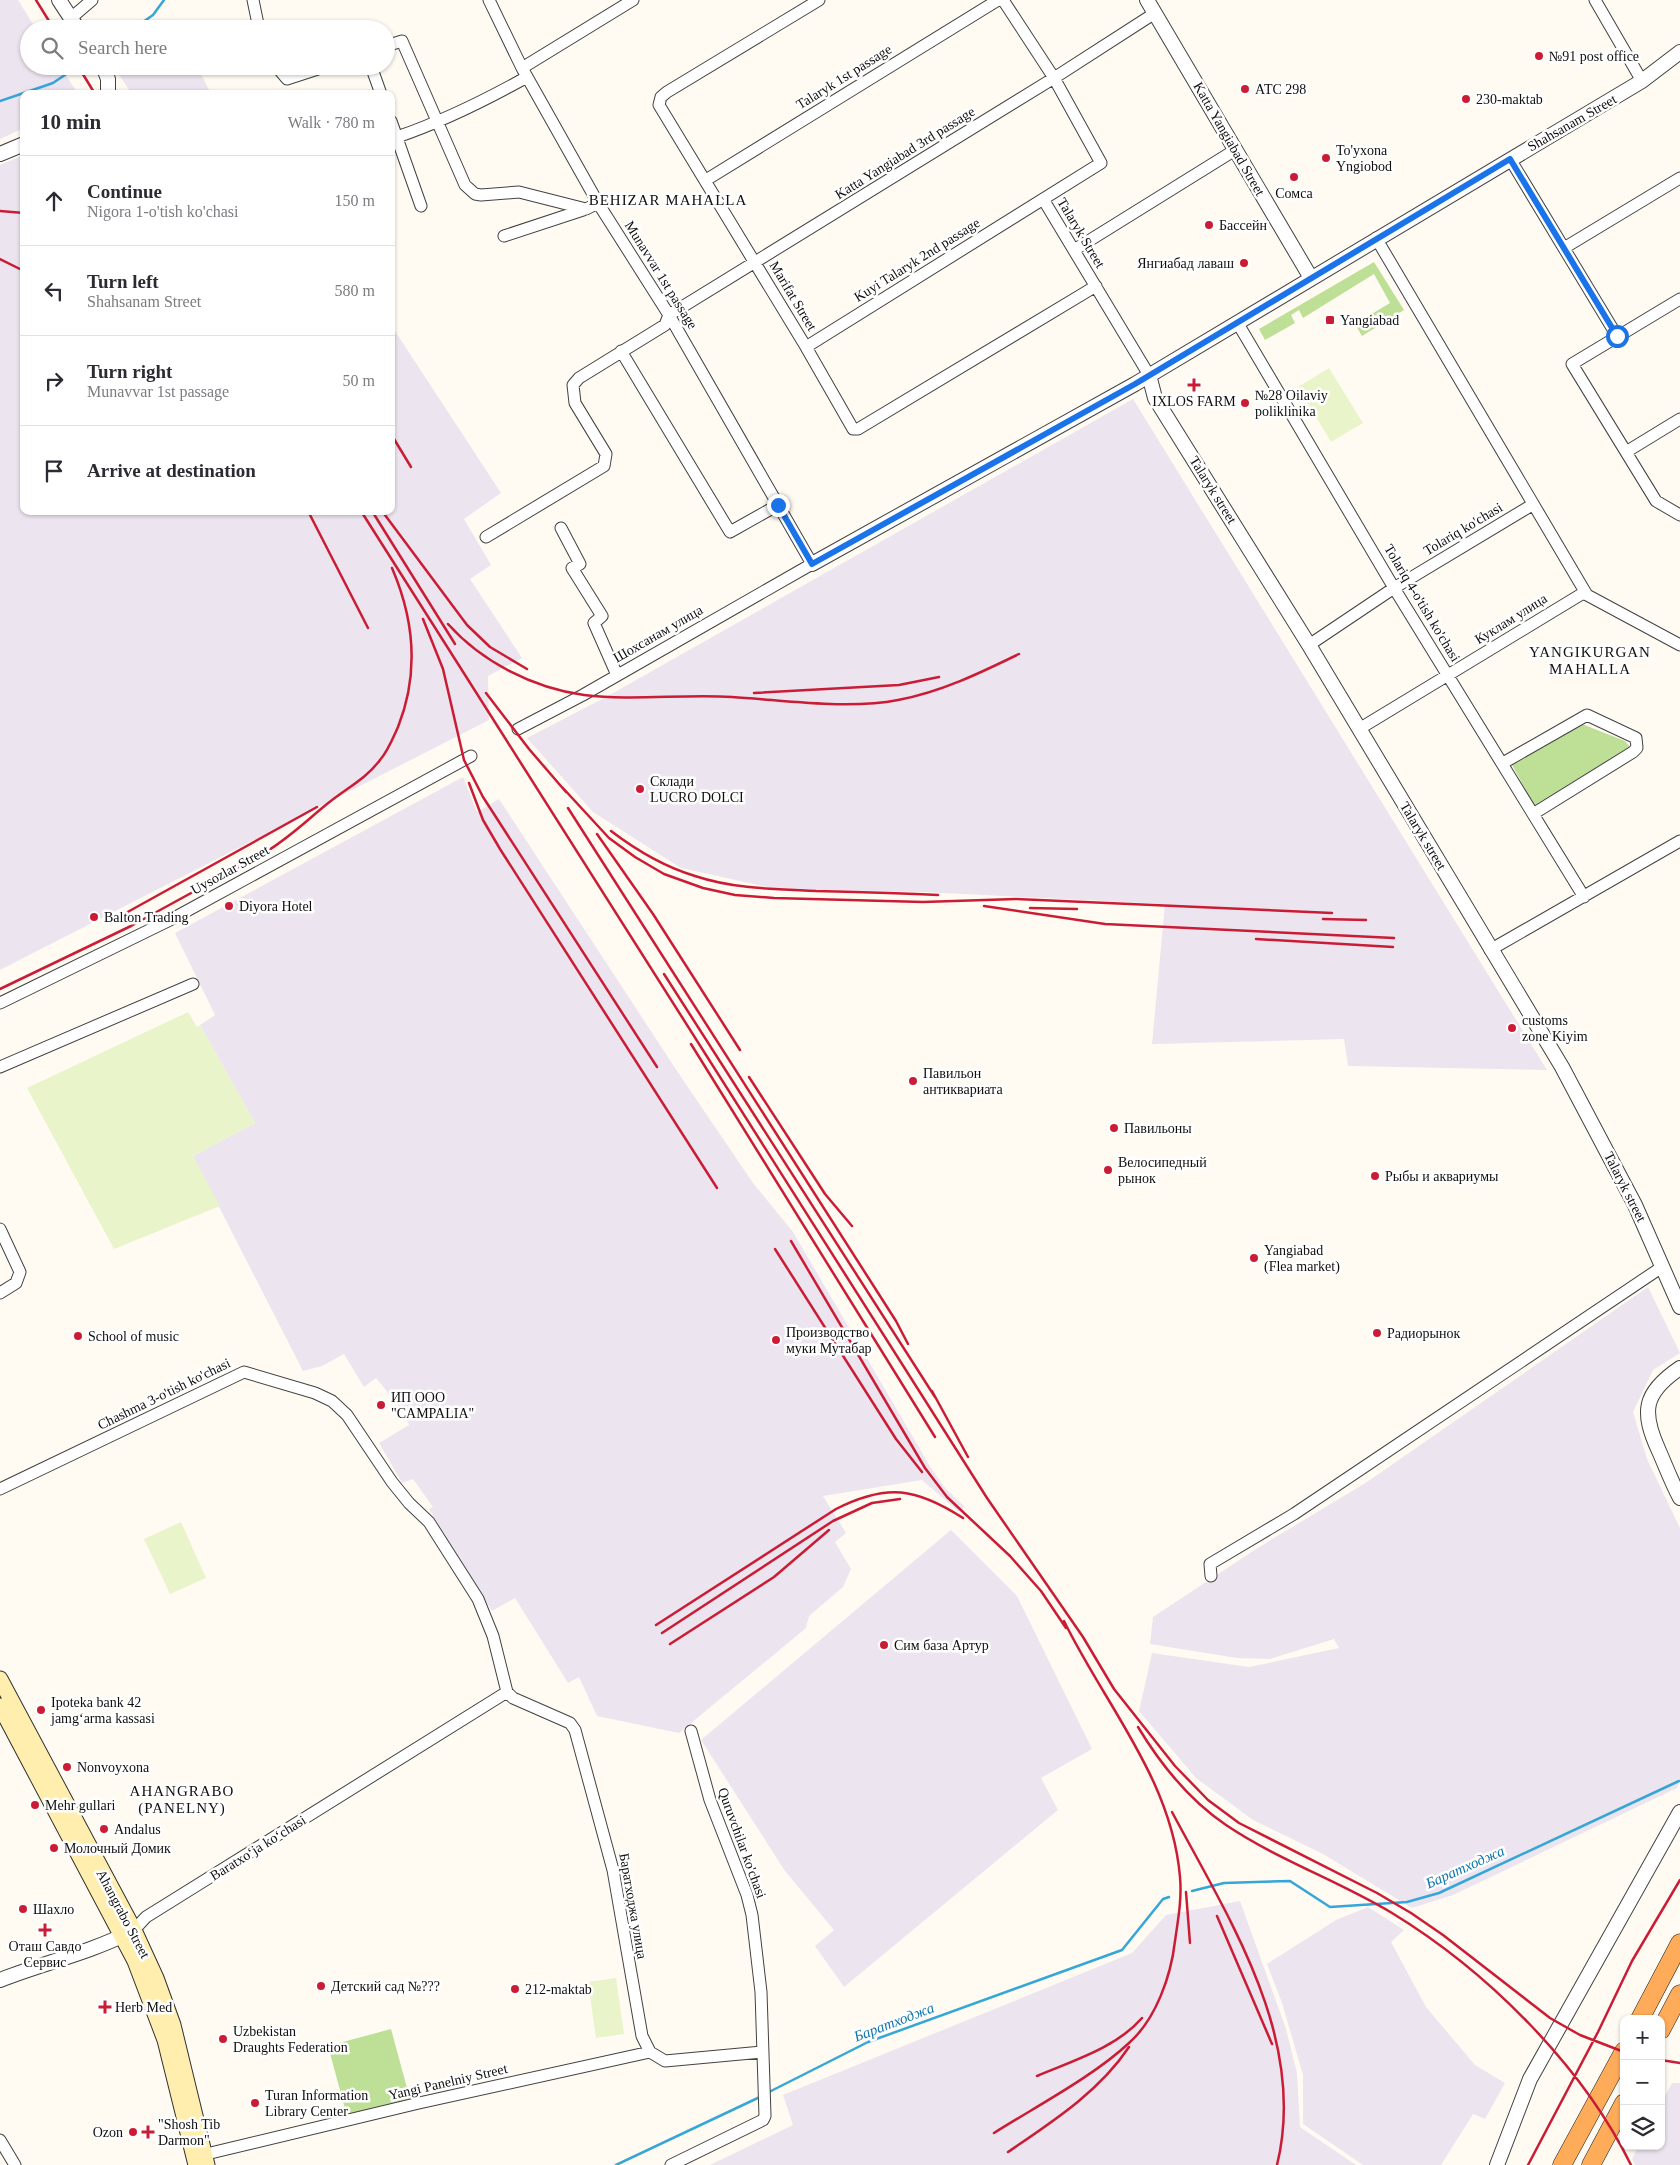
<!DOCTYPE html>
<html lang="en">
<head>
<meta charset="utf-8">
<style>
	:root { --surface:#fff; --page:#f2f2f3; --text:#2b2b33; --muted:#7c7c81; --line:#e1e1e2 }
	body { margin:0; font-family:"Times New Roman",serif; background:var(--page); color:var(--text) }
	.controls { position:absolute; right:15px; bottom:15px; display:grid; overflow:hidden; border-radius:10px; box-shadow:0 1px 4px #0004 }
	.controls button { width:45px; height:45px; display:grid; place-items:center; padding:0; border:0; border-bottom:1px solid var(--line); background:var(--surface); color:var(--text); font:25px sans-serif }
	.stop { position:absolute; width:15px; height:15px; margin:-11px; border:4px solid #1a73e8; border-radius:50%; background:#fff }
	.stop.end { background:#1a73e8; border-color:#fff; box-shadow:0 1px 5px #0008 }
	.list { margin:0; padding:0; list-style:none }
	h2 { display:flex; justify-content:space-between; align-items:center; height:65px; margin:0; padding:0 20px; font-size:21px }
	h2 small { font-size:16px; font-weight:400; color:var(--muted) }
	.list li { display:grid; grid-template-columns:32px 1fr auto; gap:15px; align-items:center; box-sizing:border-box; height:90px; padding:0 20px; border-top:1px solid var(--line) }
	.list b { display:block; font-size:19px; white-space:nowrap }
	.list p { margin:0; font-size:16px; white-space:nowrap; color:var(--muted) }
	.list em { font-size:16px; font-style:normal; color:var(--muted) }
	.icon { flex:none; width:28px; height:28px; fill:none; stroke:currentColor; stroke-width:2; stroke-linecap:round; stroke-linejoin:round }
	.map { position:relative; flex:none; width:1680px; height:2165px; overflow:hidden }
	.search { position:absolute; background:var(--surface); box-shadow:0 1px 4px #0004; left:20px; top:20px; width:375px; height:55px; display:flex; align-items:center; gap:12px; box-sizing:border-box; padding:0 18px; border-radius:28px; color:var(--muted); font-size:19px }
	.panel { position:absolute; background:var(--surface); box-shadow:0 1px 4px #0004; left:20px; top:90px; width:375px; height:425px; border-radius:10px }
	.map>svg:first-child { display:block }
	.industrial { fill:#ece4ee }
	.forest { fill:#bedf96 }
	.pitch { fill:#e9f4ca }
	.lines { fill:none; stroke-linecap:round; stroke-linejoin:round }
	.stream { stroke:#34a6d7; stroke-width:2.5 }
	.minor-casing { stroke:#424242; stroke-width:13 }
	.tertiary-casing { stroke:#424242; stroke-width:16 }
	.secondary-casing { stroke:#313131; stroke-width:17 }
	.trunk-casing { stroke:#202020; stroke-width:19 }
	.minor { stroke:#fff; stroke-width:11 }
	.tertiary { stroke:#fff; stroke-width:14 }
	.secondary { stroke:#ffeead; stroke-width:15 }
	.trunk { stroke:#feac5a; stroke-width:18 }
	.rail { stroke:#cb1c36; stroke-width:2.5 }
	.route { stroke:#1a73e8; stroke-width:6 }
	.poi-dot { fill:#cb1c36; stroke:#fff; stroke-width:2 }
	.labels { text-anchor:middle; dominant-baseline:central; stroke-width:5; stroke-linejoin:round; paint-order:stroke }
	.poi-label { font-size:14px; fill:#0f0f0f; stroke:#fff; text-anchor:start }
	.street-label { font-size:14px; fill:#0f0f0f; stroke:#fff }
	.neighbourhood-label { font-size:15px; letter-spacing:1px; fill:#0f0f0f; stroke:#fff }
	.water-label { font-size:15px; font-style:italic; fill:#0e76ac; stroke:#fff }
</style>
</head>
<body>
<div class="map">
<svg width="1680" height="2165" viewBox="0 0 1680 2165">
	<rect width="100%" height="100%" fill="#fffbf2"/>
	<path class="industrial" d="M0,0H18L36,29H29V66H60L78,94H24V128L0,139Z
		M113,66H197L211,94H132Z
		M24,155V511H391V325L501,493L464,519L491,565L470,579L522,658L488,676L489,720L0,970V165Z
		M1133,399L1397,827L1547,1070L1348,1066L1344,1039L1152,1044L1165,904L922,892L777,889L681,868L593,812L527,738L606,697Z
		M463,777L477,812L499,799L677,1071L753,1183L793,1232L931,1468L946,1489L965,1507L959,1512L922,1480L823,1496L846,1533L835,1542L851,1569L843,1587L809,1616L806,1628L679,1733L597,1716L579,1677L568,1683L515,1598L492,1611L429,1509L433,1507L413,1479L402,1483L379,1443L409,1425L404,1412L376,1378L364,1387L344,1354L322,1366L303,1371L193,1156L255,1123L200,1025L215,1015L175,933Z
		M1648,1287L1680,1353L1653,1370L1633,1412L1647,1459L1680,1528V1780L1677,1788L1453,1895L1412,1908L1323,1854L1253,1820L1196,1778L1139,1711L1152,1653L1249,1667L1339,1648L1334,1639L1270,1659L1237,1658L1150,1644L1153,1617L1256,1549L1367,1482Z
		M951,1530L1017,1596L1092,1749L1041,1778L1058,1810L844,1987L815,1946L834,1930L785,1871L701,1740Z
		M1240,1901L1286,2029L1297,2073L1300,2127L1356,2165H710L793,2125L783,2095L1132,1953L1166,1915Z
		M1368,1907L1404,1930L1391,1942L1426,2007L1475,2065L1505,2083L1485,2119L1473,2114L1441,2165H1363L1303,2124V2075L1282,2003L1267,1964L1336,1920Z
		M1672,2083H1680V2165H1635L1632,2159L1639,2146H1661V2104Z"/>
	<path class="forest" d="M1374,262L1404,310L1362,336L1355,324L1390,303L1374,274L1303,318L1299,310L1291,315L1295,323L1265,340L1259,329Z
		M1582,724L1625,741L1631,748L1535,807L1511,763Z
		M391,2029L410,2099L347,2116L328,2046Z"/>
	<path class="pitch" d="M1329,368L1363,423L1331,442L1298,387Z
		M188,1012L197,1027L200,1025L255,1123L193,1156L220,1206L114,1249L27,1088Z
		M181,1522L206,1578L170,1594L144,1539Z
		M616,1978L624,2034L596,2038L588,1982Z"/>
	<g class="lines">
		<path class="stream" d="M133,29L153,15L164,0
			M0,101L53,83L78,66
			M1192,1891L1224,1883L1290,1881L1330,1907L1407,1902L1439,1893L1679,1781
			M769,2092L868,2042L1122,1950L1163,1899L1169,1897
			M616,2165L762,2096"/>
		<g class="minor-casing">
			<path id="minor" d="M253,0L259,29
				M489,0L522,68L598,203L669,315L812,564L583,695L518,729
				M819,0L667,92L661,97L659,105L806,347L853,429H858L1096,286
				M1595,0L1642,81
				M71,18L92,0
				M386,46L402,41L465,185L475,194L481,195L519,192L586,209L598,203
				M276,66L287,79L327,66
				M371,66L381,94
				M522,68L633,0
				M391,121L421,206
				M397,137C444,121 484,101 527,77
				M1510,159L1617,336
				M706,180L998,0
				M1043,199L1149,375
				M504,236L583,210
				M1376,238L1587,595L1680,645
				M1564,248L1680,178
				M1074,250L1235,150
				M1680,299L1572,364L1656,501L1680,515
				M1237,322L1394,588L1584,897
				M806,347L1101,163L1054,78L1003,0
				M621,351L730,532L778,505
				M1626,452L1680,419
				M561,528L580,564L572,568L602,616L594,623L617,675
				M486,537L604,466L606,454L575,403L573,385L579,378L665,325L669,315L1054,78L1155,13
				M1309,645L1394,588L1532,505
				M1359,729L1585,592
				M1503,763L1587,715L1636,738L1637,748L1633,752L1533,814
				M1490,950L1680,841
				M0,1003L172,919L471,756
				M0,1067L193,984
				M0,1229L20,1272L16,1283L0,1293
				M0,1489L244,1372L315,1393L332,1401L347,1415L392,1482L409,1503L429,1522L478,1599L493,1636L507,1692
				M1211,1576L1210,1564L1294,1514L1662,1267
				M507,1692L513,1698L570,1723L575,1730L613,1870L642,2036L650,2052L665,2061L762,2052
				M134,1930L146,1917L507,1692
				M0,2140L15,2165
				M198,2156L419,2103L650,2052
				M671,2165L763,2120L765,2116L761,1992L752,1915L747,1895L710,1800L691,1731"/>
		</g>
		<g class="tertiary-casing">
			<path id="tertiary" d="M59,0L78,29
				M1147,0L1311,278
				M103,66L108,79V94
				M0,154L24,144
				M1149,375L1155,398L1309,645L1562,1067L1635,1205L1680,1307
				M812,564L1135,384L1642,81L1680,52
				M1680,1368C1643,1393 1641,1412 1659,1451C1666,1467 1672,1483 1680,1498
				M0,1980C43,1963 89,1953 130,1932
				M1497,2165L1530,2079L1680,1812"/>
		</g>
		<g class="secondary-casing">
			<path id="secondary" d="M0,1679L134,1930L156,1978L173,2025L207,2165
				M0,1706L135,1961L165,2040L196,2165"/>
		</g>
		<g class="trunk-casing">
			<path id="trunk" d="M1640,2019L1680,1943
				M1661,2030L1680,1994
				M1562,2165L1624,2051
				M1591,2165L1624,2103"/>
		</g>
		<use href="#minor" class="minor"/>
		<use href="#tertiary" class="tertiary"/>
		<use href="#secondary" class="secondary"/>
		<use href="#trunk" class="trunk"/>
		<path class="rail" d="M36,0L54,29
			M78,66L95,94
			M0,211L24,213
			M0,259L24,271
			M391,434L411,467
			M308,511L368,628
			M361,511L987,1498L1083,1637L1114,1689L1175,1766L1208,1800L1239,1823L1377,1893L1411,1913L1443,1935L1550,2018L1580,2035L1624,2052
			M372,511L455,644
			M382,511L467,625L490,647L527,669
			M423,619L443,669L464,760L483,797L657,1067
			M448,624C482,662 533,688 584,695C633,701 682,694 732,697C784,700 847,710 898,700C941,692 980,673 1019,654
			M486,693L529,749L566,792
			M754,693L899,685L939,677
			M469,783L483,820L500,849L717,1188
			M562,787L609,838L635,857L664,874L703,888L735,895L774,898L923,902L1016,899L1332,913
			M568,808L896,1321L908,1344
			M611,831C636,850 665,867 695,876C734,889 775,889 816,891C857,892 898,893 938,895
			M597,834L653,914L740,1050
			M984,906L1105,924L1394,938
			M1030,908L1077,909
			M124,914L317,807
			M1323,919L1366,920
			M1256,939L1393,947
			M664,974L935,1397
			M0,989L131,926L264,853C288,839 306,821 327,804C345,789 366,779 380,760C388,751 393,738 398,727C419,674 414,619 392,568
			M691,1044L935,1437
			M749,1077L825,1194L852,1226
			M791,1241L925,1468L947,1497L1010,1556L1041,1591L1066,1628
			M775,1249L896,1439L922,1472
			M932,1391L968,1457
			M656,1625L836,1509C887,1483 916,1488 963,1518
			M662,1633L833,1521L872,1503L900,1499
			M670,1644L774,1577L829,1530
			M1138,1727C1161,1765 1189,1800 1226,1825C1278,1860 1339,1881 1392,1913C1487,1971 1582,2065 1631,2165
			M1172,1812C1229,1919 1308,2039 1277,2165
			M1186,1892L1190,1943
			M1217,1916L1272,2044
			M1661,2060L1680,2063
			M1037,2076C1072,2061 1116,2048 1142,2018
			M994,2133C1035,2107 1094,2076 1129,2043C1156,2019 1171,1976 1175,1941C1178,1920 1182,1899 1180,1877C1172,1780 1105,1705 1064,1621
			M1008,2152C1052,2122 1099,2092 1129,2047
			M1528,2165L1598,2032L1632,1961L1680,1880"/>
	</g>
	<g class="lines">
		<path class="route" d="M778,505L812,564L1135,384L1510,159L1617,336"/>
	</g>
	<g class="poi-dot">
		<circle cx="1539" cy="56" r="5"/>
		<circle cx="1245" cy="89" r="5"/>
		<circle cx="1466" cy="99" r="5"/>
		<circle cx="1326" cy="158" r="5"/>
		<circle cx="1294" cy="177" r="5"/>
		<circle cx="1209" cy="225" r="5"/>
		<circle cx="1244" cy="263" r="5"/>
		<rect x="1325" y="315" width="10" height="10" rx="2.5"/>
		<path d="M1191.5 377.5h5v5h5v5h-5v5h-5v-5h-5v-5h5z"/>
		<circle cx="1245" cy="403" r="5"/>
		<circle cx="640" cy="789" r="5"/>
		<circle cx="229" cy="906" r="5"/>
		<circle cx="94" cy="917" r="5"/>
		<circle cx="1512" cy="1028" r="5"/>
		<circle cx="913" cy="1081" r="5"/>
		<circle cx="1114" cy="1128" r="5"/>
		<circle cx="1108" cy="1170" r="5"/>
		<circle cx="1375" cy="1176" r="5"/>
		<circle cx="1254" cy="1258" r="5"/>
		<circle cx="1377" cy="1333" r="5"/>
		<circle cx="78" cy="1336" r="5"/>
		<circle cx="776" cy="1340" r="5"/>
		<circle cx="381" cy="1405" r="5"/>
		<circle cx="884" cy="1645" r="5"/>
		<circle cx="41" cy="1710" r="5"/>
		<circle cx="67" cy="1767" r="5"/>
		<circle cx="35" cy="1805" r="5"/>
		<circle cx="104" cy="1829" r="5"/>
		<circle cx="54" cy="1848" r="5"/>
		<circle cx="23" cy="1909" r="5"/>
		<path d="M42.5 1922.5h5v5h5v5h-5v5h-5v-5h-5v-5h5z"/>
		<circle cx="321" cy="1986" r="5"/>
		<circle cx="515" cy="1989" r="5"/>
		<path d="M102.5 1999.5h5v5h5v5h-5v5h-5v-5h-5v-5h5z"/>
		<circle cx="223" cy="2039" r="5"/>
		<circle cx="255" cy="2103" r="5"/>
		<circle cx="133" cy="2132" r="5"/>
		<path d="M145.5 2124.5h5v5h5v5h-5v5h-5v-5h-5v-5h5z"/>
	</g>
	<g class="labels">
		<g class="poi-label">
			<text x="1549" y="56">№91 post office</text>
			<text x="1255" y="89">АТС 298</text>
			<text x="1476" y="99">230-maktab</text>
			<text x="1336" y="150">To'yxona<tspan x="1336" dy="16">Yngiobod</tspan></text>
			<text x="1294" y="193" text-anchor="middle">Сомса</text>
			<text x="1219" y="225">Бассейн</text>
			<text x="1234" y="263" text-anchor="end">Янгиабад лаваш</text>
			<text x="1340" y="320">Yangiabad</text>
			<text x="1255" y="395">№28 Oilaviy<tspan x="1255" dy="16">poliklinika</tspan></text>
			<text x="1194" y="401" text-anchor="middle">IXLOS FARM</text>
			<text x="650" y="781">Склади<tspan x="650" dy="16">LUCRO DOLCI</tspan></text>
			<text x="239" y="906">Diyora Hotel</text>
			<text x="104" y="917">Balton Trading</text>
			<text x="1522" y="1020">customs<tspan x="1522" dy="16">zone Kiyim</tspan></text>
			<text x="923" y="1073">Павильон<tspan x="923" dy="16">антиквариата</tspan></text>
			<text x="1124" y="1128">Павильоны</text>
			<text x="1118" y="1162">Велосипедный<tspan x="1118" dy="16">рынок</tspan></text>
			<text x="1385" y="1176">Рыбы и аквариумы</text>
			<text x="1264" y="1250">Yangiabad<tspan x="1264" dy="16">(Flea market)</tspan></text>
			<text x="786" y="1332">Производство<tspan x="786" dy="16">муки Мутабар</tspan></text>
			<text x="1387" y="1333">Радиорынок</text>
			<text x="88" y="1336">School of music</text>
			<text x="391" y="1397">ИП ООО<tspan x="391" dy="16">"CAMPALIA"</tspan></text>
			<text x="894" y="1645">Сим база Артур</text>
			<text x="51" y="1702">Ipoteka bank 42<tspan x="51" dy="16">jamgʻarma kassasi</tspan></text>
			<text x="77" y="1767">Nonvoyxona</text>
			<text x="45" y="1805">Mehr gullari</text>
			<text x="114" y="1829">Andalus</text>
			<text x="64" y="1848">Молочный Домик</text>
			<text x="33" y="1909">Шахло</text>
			<text x="45" y="1946" text-anchor="middle">Оташ Савдо<tspan x="45" dy="16">Сервис</tspan></text>
			<text x="331" y="1986">Детский сад №???</text>
			<text x="525" y="1989">212-maktab</text>
			<text x="115" y="2007">Herb Med</text>
			<text x="233" y="2031">Uzbekistan<tspan x="233" dy="16">Draughts Federation</tspan></text>
			<text x="265" y="2095">Turan Information<tspan x="265" dy="16">Library Center</tspan></text>
			<text x="158" y="2124">"Shosh Tib<tspan x="158" dy="16">Darmon"</tspan></text>
			<text x="123" y="2132" text-anchor="end">Ozon</text>
		</g>
		<g class="street-label">
			<text transform="translate(844 77) rotate(-32)">Talaryk 1st passage</text>
			<text transform="translate(1572 123) rotate(-30)">Shahsanam Street</text>
			<text transform="translate(1229 139) rotate(60)">Katta Yangiabad Street</text>
			<text transform="translate(905 153) rotate(-32)">Katta Yangiabad 3rd passage</text>
			<text transform="translate(1081 233) rotate(59)">Talaryk Street</text>
			<text transform="translate(917 260) rotate(-32)">Kuyi Talaryk 2nd passage</text>
			<text transform="translate(661 275) rotate(58)">Munavvar 1st passage</text>
			<text transform="translate(793 296) rotate(59)">Marifat Street</text>
			<text transform="translate(1213 490) rotate(58)">Talaryk street</text>
			<text transform="translate(1463 529) rotate(-31)">Tolariq ko'chasi</text>
			<text transform="translate(1422 603) rotate(59)">Tolariq 4-o'tish ko'chasi</text>
			<text transform="translate(1511 619) rotate(-32)">Куклам улица</text>
			<text transform="translate(658 634) rotate(-30)">Шохсанам улица</text>
			<text transform="translate(1423 836) rotate(59)">Talaryk street</text>
			<text transform="translate(230 870) rotate(-29)">Uysozlar Street</text>
			<text transform="translate(1625 1187) rotate(63)">Talaryk street</text>
			<text transform="translate(164 1394) rotate(-26)">Chashma 3-o'tish ko'chasi</text>
			<text transform="translate(742 1843) rotate(70)">Quruvchilar ko'chasi</text>
			<text transform="translate(258 1848) rotate(-32)">Baratxoʻja koʻchasi</text>
			<text transform="translate(633 1906) rotate(80)">Баратходжа улица</text>
			<text transform="translate(123 1914) rotate(62)">Ahangrabo Street</text>
			<text transform="translate(448 2082) rotate(-13)">Yangi Panelniy Street</text>
		</g>
		<g class="neighbourhood-label">
			<text x="668" y="200">BEHIZAR MAHALLA</text>
			<text x="1590" y="652">YANGIKURGAN<tspan x="1590" dy="17">MAHALLA</tspan></text>
			<text x="182" y="1791">AHANGRABO<tspan x="182" dy="17">(PANELNY)</tspan></text>
		</g>
		<g class="water-label">
			<text transform="translate(1465 1867) rotate(-24)">Баратходжа</text>
			<text transform="translate(894 2022) rotate(-21)">Баратходжа</text>
		</g>
	</g>
</svg>
<div class="controls">
<button>+</button>
<button>−</button>
<button><svg class="icon" aria-label="layers" viewBox="0 0 24 24"><path d="M12 4l9 5-9 5-9-5zM3 14l9 5 9-5"/></svg></button>
</div>
<div class="stop" style="left:1617px;top:336px"></div>
<div class="stop end" style="left:778px;top:505px"></div>
<div class="search"><svg class="icon" aria-label="search" viewBox="0 0 24 24"><circle cx="10" cy="10" r="6"/><path d="M15 15l6 6"/></svg>Search here</div>
<section class="panel">
<h2>10 min<small>Walk · 780 m</small></h2>
<ul class="list">
<li><svg class="icon" aria-label="ahead" viewBox="0 0 24 24"><path d="M12 20V5M6 11l6-6 6 6"/></svg><div><b>Continue</b><p>Nigora 1-o'tish ko'chasi</p></div><em>150 m</em></li>
<li><svg class="icon" aria-label="left" viewBox="0 0 24 24"><path d="M17 20v-9H6M10 6l-5 5 5 5"/></svg><div><b>Turn left</b><p>Shahsanam Street</p></div><em>580 m</em></li>
<li><svg class="icon" aria-label="right" viewBox="0 0 24 24"><path d="M7 20v-9h11M14 6l5 5-5 5"/></svg><div><b>Turn right</b><p>Munavvar 1st passage</p></div><em>50 m</em></li>
<li><svg class="icon" aria-label="arrive" viewBox="0 0 24 24"><path d="M6 21V4h12l-3 4 3 4H6"/></svg><div><b>Arrive at destination</b></div></li>
</ul>
</section>
</div>
</body>
</html>
